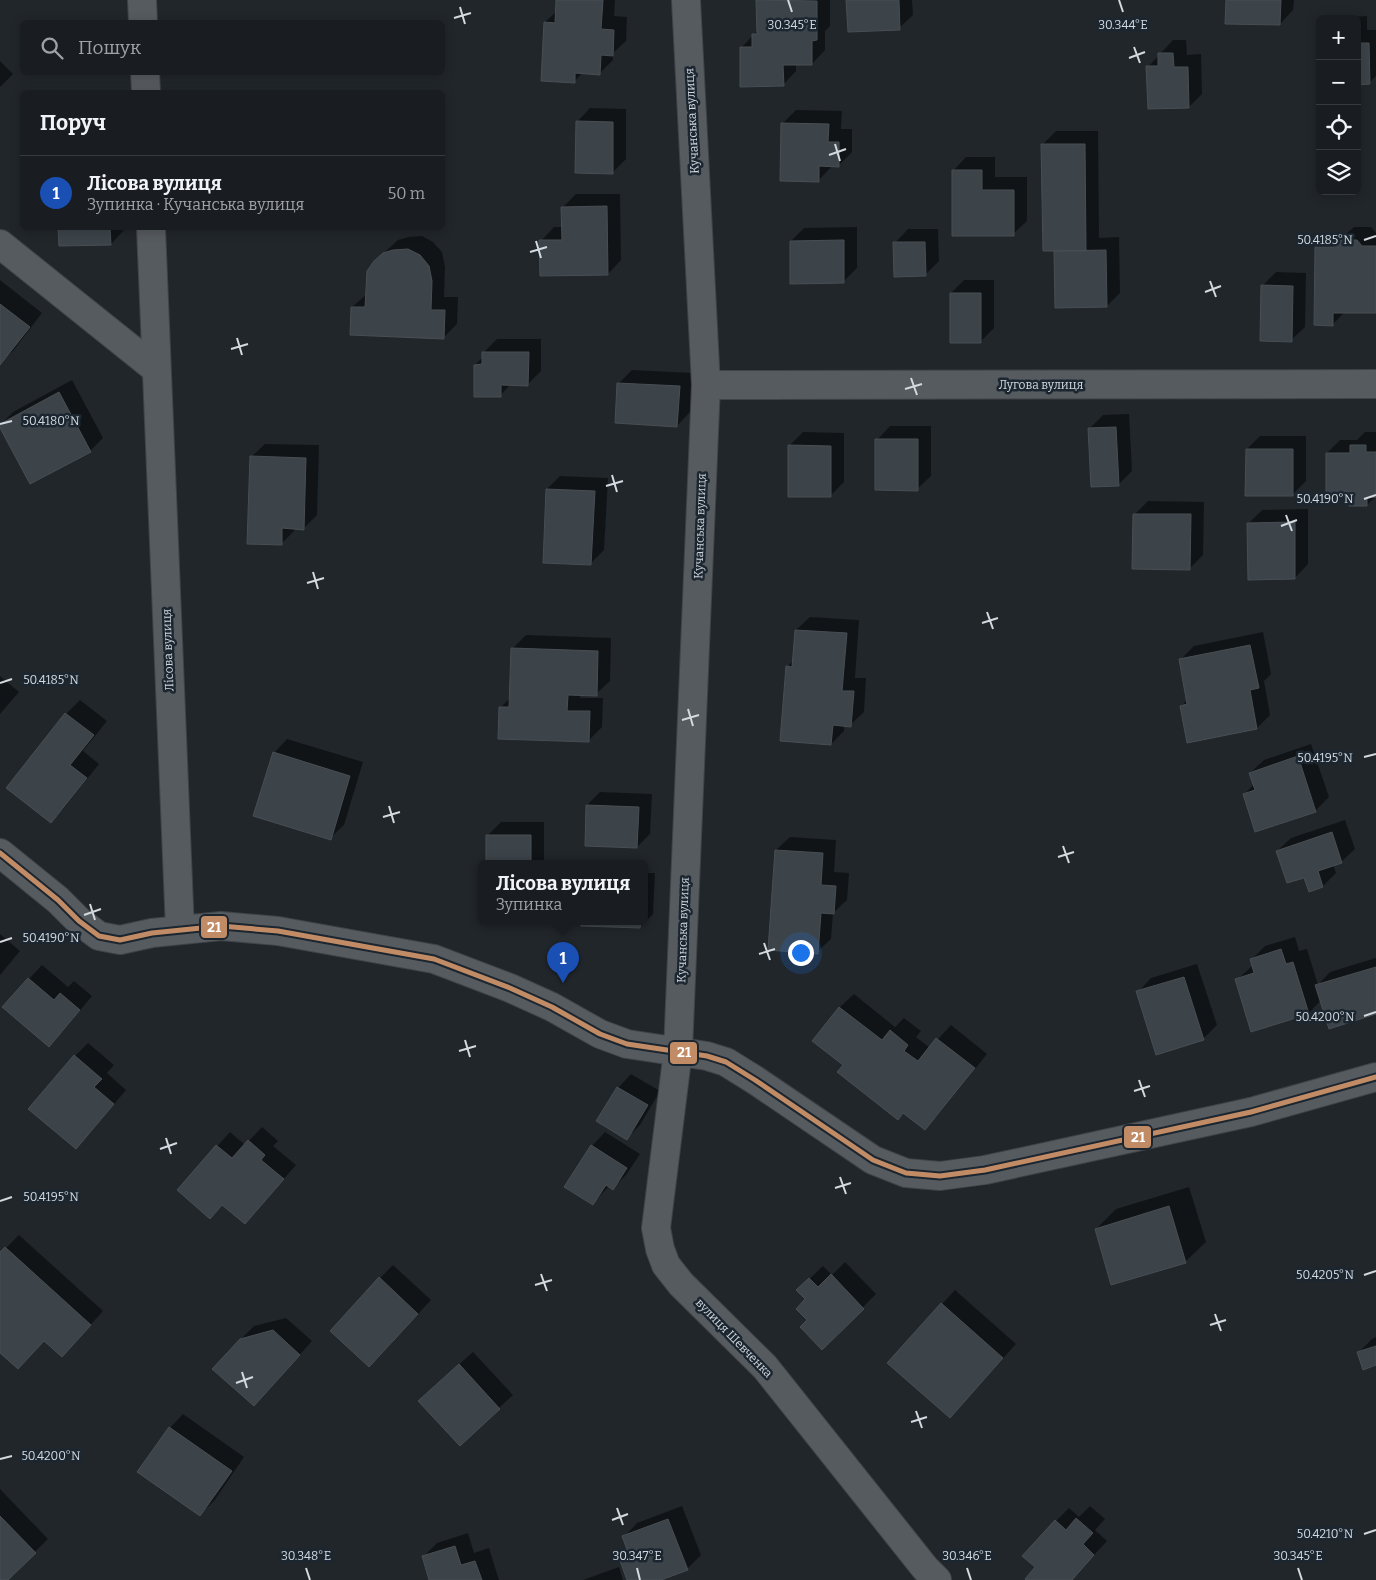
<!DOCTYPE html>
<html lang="uk">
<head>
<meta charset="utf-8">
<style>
	:root { --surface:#191c20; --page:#222529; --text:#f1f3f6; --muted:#9fa1a5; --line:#373a3e; --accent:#ea580c }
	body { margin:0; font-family:Bitter,serif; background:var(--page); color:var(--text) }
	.controls { position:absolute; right:15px; top:15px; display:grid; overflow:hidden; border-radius:8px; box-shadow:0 2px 12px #0003 }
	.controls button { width:45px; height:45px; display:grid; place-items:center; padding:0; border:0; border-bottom:1px solid var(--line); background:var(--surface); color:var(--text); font:25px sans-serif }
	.you { position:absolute; left:800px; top:952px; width:18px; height:18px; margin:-12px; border:4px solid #fff; border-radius:50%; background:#1a73e8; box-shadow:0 0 0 8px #1a73e833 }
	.badge { display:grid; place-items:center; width:32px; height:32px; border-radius:50%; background:var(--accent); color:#fff; font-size:16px; font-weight:700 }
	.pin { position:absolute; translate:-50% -41px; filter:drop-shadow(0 1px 2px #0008) }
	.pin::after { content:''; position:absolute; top:26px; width:18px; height:15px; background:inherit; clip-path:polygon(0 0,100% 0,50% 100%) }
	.popup { position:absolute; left:478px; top:860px; width:170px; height:65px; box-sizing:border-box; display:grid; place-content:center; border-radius:8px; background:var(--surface); filter:drop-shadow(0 1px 4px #0005); font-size:16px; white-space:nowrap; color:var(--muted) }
	.popup b { font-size:19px; color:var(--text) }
	.popup::after { content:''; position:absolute; left:50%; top:100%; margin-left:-10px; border:10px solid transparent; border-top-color:var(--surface) }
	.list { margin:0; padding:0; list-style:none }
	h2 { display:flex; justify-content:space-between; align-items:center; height:65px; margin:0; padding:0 20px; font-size:21px }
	h2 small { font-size:16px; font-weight:400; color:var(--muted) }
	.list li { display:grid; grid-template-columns:32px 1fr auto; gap:15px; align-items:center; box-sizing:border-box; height:75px; padding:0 20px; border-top:1px solid var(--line) }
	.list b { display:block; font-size:19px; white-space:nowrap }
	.list p { margin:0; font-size:16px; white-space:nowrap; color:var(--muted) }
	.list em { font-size:16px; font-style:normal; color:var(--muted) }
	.icon { flex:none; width:28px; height:28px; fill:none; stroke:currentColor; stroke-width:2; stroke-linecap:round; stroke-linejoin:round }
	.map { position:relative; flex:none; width:1376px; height:1580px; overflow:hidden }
	.search { position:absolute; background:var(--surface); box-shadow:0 2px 12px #0003; left:20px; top:20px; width:425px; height:55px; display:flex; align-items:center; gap:12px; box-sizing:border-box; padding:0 18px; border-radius:8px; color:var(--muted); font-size:19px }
	.panel { position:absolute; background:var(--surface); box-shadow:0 2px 12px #0003; left:20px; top:90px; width:425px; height:140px; border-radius:8px }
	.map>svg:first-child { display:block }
	.shadow { fill:#0007 }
	.building { fill:#3c444a; stroke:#484e53 }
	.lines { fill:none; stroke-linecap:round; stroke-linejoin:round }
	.minor-casing { stroke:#3f4348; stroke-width:30 }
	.minor { stroke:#565b5f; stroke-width:28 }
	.bus-1-casing { stroke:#1c2630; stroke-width:9 }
	.bus-1 { stroke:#c18c65; stroke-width:5 }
	.ticks { fill:none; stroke:#d2d9df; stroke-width:2 }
	.labels { text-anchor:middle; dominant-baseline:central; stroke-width:5; stroke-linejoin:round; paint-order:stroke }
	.street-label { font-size:12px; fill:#d2d9df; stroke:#1c2630 }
	.ticks-label { font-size:12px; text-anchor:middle; fill:#d2d9df; stroke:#1c2630; stroke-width:5; stroke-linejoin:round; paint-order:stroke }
	.line-badge { stroke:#1c2630; stroke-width:2 }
	.badge-label { font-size:14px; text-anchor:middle; font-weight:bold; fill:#fff }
</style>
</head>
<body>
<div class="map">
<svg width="1376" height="1580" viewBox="0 0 1376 1580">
	<rect width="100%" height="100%" fill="#21262b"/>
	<path class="shadow" d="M557,0H615L614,16L627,17L626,41L613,53V60L600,73L583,72L574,82L545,22L557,11Z
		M758,0H830V26L825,31V50L812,64H796V71L783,85L741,48L758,30Z
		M847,0H912L913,15L899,28Z
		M1227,0H1294L1293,10L1280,24Z
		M1367,16V30H1376V76L1369,83L1357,84V19H1351L1353,17Z
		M1173,40H1186L1187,55L1201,54L1202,94L1189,107L1148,67Z
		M0,61L13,74L0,87Z
		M590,108L626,109V159L612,173L577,122Z
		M796,110L842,111L841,129H852V152L838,166H832L819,180L783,123Z
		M1056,131H1098L1099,238L1119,237L1120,293L1107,306L1055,250L1043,144Z
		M966,157H995V177H1027V221L1013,234L953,171Z
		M576,194H620L621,260L608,274L541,241L554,227H563L562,208Z
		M857,227V268L844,281L791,241L804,228Z
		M1354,227H1371L1376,233V311H1346L1333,324L1316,248L1329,234H1346Z
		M59,228H124V230L111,244L60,245Z
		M908,229H938L939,261L926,274L895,243Z
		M422,236L433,242L442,252L445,267L444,297H458L457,324L444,337L352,307L367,294L375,261L398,240L408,237Z
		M1276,272L1306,273L1305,327L1291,340L1262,286Z
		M0,280L42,313L13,351L0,363Z
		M964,280H994V328L981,341L951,293Z
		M497,339H541V371L528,384H511L500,396L475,365L483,357L484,352Z
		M632,370L693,373L690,412L677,426L619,383Z
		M72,380L103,438L90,451L0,425L13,412Z
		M1129,414L1132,471L1118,485L1090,428L1103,415Z
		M890,426H931V476L917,489L877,440Z
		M803,432L844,433V482L830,496L789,446Z
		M1365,432H1376V496L1367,505L1327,453L1340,440H1357Z
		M1260,436H1306V481L1292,495L1247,449Z
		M265,444L319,445L317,515L304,528H295V530L281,544L251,457Z
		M560,476L608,478L604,550L591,563L547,489Z
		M1148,501L1204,502L1203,555L1190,568L1135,514Z
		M1308,509V564L1295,578L1248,524L1262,510Z
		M810,617L859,620L855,678H866L864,712L850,725H844V731L831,744L787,667L794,660L796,630Z
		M1263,632L1271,674L1264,681L1270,715L1257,728L1181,706L1188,699L1180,660L1194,646Z
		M526,635L611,638L610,681L596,694H580V698H603L602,727L588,741L501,707L511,697L513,648Z
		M0,676L19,692L0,714Z
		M80,700L107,721L83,751L99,764L64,808L51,822L8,788L66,714Z
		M287,739L363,762L344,825L330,838L274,753Z
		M1311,744L1329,797L1315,811L1244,795L1254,784L1250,773L1264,760Z
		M600,792L652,794L650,834L637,847L587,805Z
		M1345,820L1355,849L1341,862L1333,865L1336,873L1323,886L1305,876L1277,851L1291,838Z
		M501,822H544V864H487V836Z
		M790,837L836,840L834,872L849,873L847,900L833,913L831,939L817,952L769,949L776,850Z
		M644,873H655L653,914L640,927L582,924V922H644Z
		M0,934L20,951L0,975Z
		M1295,937L1299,951L1307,949L1318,985L1330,972L1376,958V1013L1321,1000L1309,1013L1237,980L1253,965L1251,960L1265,946Z
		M1197,964L1217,1025L1203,1039L1138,992L1151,978Z
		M42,965L68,987L74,981L92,996L62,1032L29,979Z
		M854,994L895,1027L904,1018L921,1031L916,1037L930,1048L951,1025L987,1054L938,1115L925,1128L904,1112L898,1118L845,1065L814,1041L840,1007Z
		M88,1043L114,1065L107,1073L126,1090L89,1134L75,1056Z
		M631,1074L660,1091L640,1125L627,1138L618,1088Z
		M262,1127L278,1141L273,1146L296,1165L245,1223L223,1204L210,1217L178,1190L230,1132L245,1145Z
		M605,1132L640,1154L626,1175L613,1188L609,1186L593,1204L592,1146Z
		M1189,1187L1206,1242L1185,1262L1096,1229L1116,1209Z
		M19,1235L103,1311L75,1342L45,1339L0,1352V1254Z
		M845,1262L876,1294L822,1348L809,1320L807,1299L798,1290L823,1266L832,1275Z
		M393,1265L431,1300L383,1352L380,1278Z
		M955,1290L1016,1344L950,1417L942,1304Z
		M286,1318L312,1341L267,1391L240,1340L254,1326Z
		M1376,1337V1364L1359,1352L1372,1339Z
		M473,1352L513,1395L460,1444L433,1388Z
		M183,1414L244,1457L214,1501L200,1514L139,1471L170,1428Z
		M0,1489L48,1539L6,1580H0Z
		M682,1506L701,1555L687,1569L657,1580H629L621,1559L629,1550L624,1537L637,1523Z
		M1090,1506L1105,1519L1095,1530L1107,1541L1071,1580H1028L1037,1567L1056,1521L1069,1508L1079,1517Z
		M468,1533L474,1553L489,1548L499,1580H431L423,1557L437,1543Z
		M619,1567L623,1580H582H583Z"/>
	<path class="building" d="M556,0H603L601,29L614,30L613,56L601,55L600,75L575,73V83L541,81L544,22L555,23Z
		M756,0L817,1V40L812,41V65H783L784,86L740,87V47H752V34H757Z
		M846,0H899L900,30L848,32Z
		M1226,0H1281L1280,25L1225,24Z
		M1357,43H1369L1370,84L1357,85Z
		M1158,53H1173L1174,67H1188L1189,108L1148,109L1146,66H1158Z
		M576,121L613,122V174L575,173Z
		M781,123L829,124L828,142H839V167L819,166V182L780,181Z
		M1041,144H1085L1086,251H1043Z
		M952,170H982V190H1014V236H952Z
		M607,206L608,275L540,276L539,240H562L561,207Z
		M58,228H110L111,245L59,246Z
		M844,240V283L790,284V241Z
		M1339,240H1357L1362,246H1376V313H1333V326L1314,325L1315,247H1334Z
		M893,242H925L926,276L894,277Z
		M408,249L420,255L429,266L432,281L431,310H445L444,339L350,335L351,307H365L367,271L374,261L383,253L393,250Z
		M1106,250L1107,307L1055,308L1054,251Z
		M1261,285L1293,286L1292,342L1260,341Z
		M950,293H981V343H950Z
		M0,304L30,327L0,365Z
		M482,352H529L528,386L501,385V397H474V365L482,364Z
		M617,383L680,386L677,427L615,423Z
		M59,392L91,452L30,484L0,428V424Z
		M1116,427L1119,486L1091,487L1088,428Z
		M875,439H918V491L875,490Z
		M788,445L831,446V497H788Z
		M1350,445H1366V452H1376V497L1367,498V506H1349V497L1326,498V453H1350Z
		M1246,449H1293V496H1245Z
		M250,456L306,458L304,530L282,528V545L247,544Z
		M546,489L595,491L591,565L543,563Z
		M1133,514H1191L1190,570L1132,569Z
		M1295,522V579L1248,580L1247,523Z
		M795,630L847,633L842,691H854L851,727L833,725L831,745L780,741L786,666L792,667Z
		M1250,645L1259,688L1250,690L1257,729L1187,743L1180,706L1187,704L1179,659Z
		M511,648L598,651L597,696L568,695L567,711H590L589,742L498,739L499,707H509Z
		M65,713L94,735L70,765L87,778L51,823L6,788Z
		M273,752L350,776L331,840L253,816Z
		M1298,756L1316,812L1255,832L1243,794L1255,790L1249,773Z
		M586,805L639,807L637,848L585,846Z
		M1332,832L1342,863L1318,871L1323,887L1309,892L1304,878L1287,883L1276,851Z
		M486,835H531V864H486Z
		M775,850L823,853L821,885L836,886L834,914L821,913L818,954L768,950Z
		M581,922H641L640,928L581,926Z
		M1281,949L1286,964L1293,962L1309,1014L1251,1032L1235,979L1254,973L1250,959Z
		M1376,967V1014L1329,1029L1315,985Z
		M1184,977L1204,1040L1156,1055L1136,991Z
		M28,978L54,1000L60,993L80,1010L49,1047L2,1007Z
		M839,1007L882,1040L890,1030L908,1045L904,1051L918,1061L936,1038L975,1068L925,1130L903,1113L898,1120L837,1072L843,1065L812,1041Z
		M74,1055L102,1079L94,1087L114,1104L76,1149L28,1109Z
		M617,1087L648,1105L627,1140L596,1121Z
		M248,1140L265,1155L261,1160L284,1179L245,1224L222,1205L210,1219L177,1190L216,1145L232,1158Z
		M591,1145L627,1168L613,1190L606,1185L593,1205L564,1187Z
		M1169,1206L1186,1263L1111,1285L1095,1229Z
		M5,1247L91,1325L62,1357L44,1341L18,1369L0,1353V1252Z
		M831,1274L864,1309L822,1350L800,1327L807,1320L796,1309L805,1299L796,1290L809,1278L818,1287Z
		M379,1277L418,1314L369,1367L330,1331Z
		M941,1303L1003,1358L950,1418L887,1363Z
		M273,1330L300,1355L254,1406L212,1369L240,1339Z
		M1376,1346V1365L1363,1370L1357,1352Z
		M459,1364L500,1409L460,1446L418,1401Z
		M169,1427L232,1471L200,1516L137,1472Z
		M0,1516L36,1553L8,1580H0Z
		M1076,1518L1093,1533L1083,1544L1094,1555L1072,1580H1026L1025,1579L1035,1567L1022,1556L1055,1520L1066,1530Z
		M668,1519L688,1570L661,1580H627L619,1558L629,1555L622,1536Z
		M455,1546L461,1565L475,1561L482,1580H429L422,1556Z"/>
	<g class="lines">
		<g class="minor-casing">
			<path id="minor" d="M142,0L143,22
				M686,0L706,385L678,1051L656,1228L660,1249L666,1265L681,1284L765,1367L925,1568L937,1580
				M145,72L146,92
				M151,228L180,930
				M0,244L156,369
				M706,385L1376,384
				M0,853L58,900L79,921L99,936L120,940L152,933L221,926L278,931L434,959L510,988L552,1007L600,1034L627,1044L707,1056L726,1062L755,1080L873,1160L906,1173L940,1176L985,1170L1251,1112L1376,1077"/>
		</g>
		<use href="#minor" class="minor"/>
		<g class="bus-1-casing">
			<path id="bus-1" d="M0,853L58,900L79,921L99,936L120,940L152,933L221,926L278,931L434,959L510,988L552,1007L600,1034L627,1044L707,1056L726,1062L755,1080L873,1160L906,1173L940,1176L985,1170L1251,1112L1376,1077"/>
		</g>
		<use href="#bus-1" class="bus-1"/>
	</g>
	<path class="ticks" d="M788,0L792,12M1119,0L1123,12M460,7L465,24M454,18L471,13M1134,47L1140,63M1129,58L1145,52M835,144L840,161M829,155L846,149M1364,240L1376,236M536,241L541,258M530,252L547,247M1210,281L1216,297M1205,292L1221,286M237,338L242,355M231,349L248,344M911,378L917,395M905,389L922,384M0,424L12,421M612,475L617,492M606,486L623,481M1364,499L1376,495M1286,515L1292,531M1281,526L1297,520M313,572L318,589M307,583L324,578M987,612L993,629M982,623L998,618M0,683L12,679M688,709L693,726M682,720L699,715M1364,757L1376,754M389,806L394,823M383,817L400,812M1063,846L1069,863M1058,857L1074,852M90,904L95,920M84,915L101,909M0,942L12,938M764,943L770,960M759,954L775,949M1364,1016L1376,1012M465,1040L470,1057M459,1051L476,1046M1139,1080L1145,1097M1134,1091L1150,1086M166,1138L171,1154M160,1149L177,1143M840,1177L846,1194M835,1188L851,1183M0,1201L12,1197M541,1274L547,1291M1364,1275L1376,1271M535,1285L552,1280M1215,1314L1221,1331M1210,1325L1226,1320M242,1372L247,1388M236,1383L253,1377M916,1411L922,1428M911,1422L927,1417M0,1459L12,1456M617,1508L623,1525M612,1520L628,1514M1364,1534L1376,1530M306,1568L310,1580M637,1568L640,1580M967,1568L971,1580M1298,1568L1302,1580"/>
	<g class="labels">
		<g class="street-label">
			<text transform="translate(692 121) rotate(-93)">Кучанська вулиця</text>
			<text x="1041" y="385">Лугова вулиця</text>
			<text transform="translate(700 526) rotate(-88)">Кучанська вулиця</text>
			<text transform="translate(168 650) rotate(-92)">Лісова вулиця</text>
			<text transform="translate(683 930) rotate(-88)">Кучанська вулиця</text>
			<text transform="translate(734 1338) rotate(46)">вулиця Шевченка</text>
		</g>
	</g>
	<g class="ticks-label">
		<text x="792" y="29">30.345°E</text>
		<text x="1123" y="29">30.344°E</text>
		<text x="1325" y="244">50.4185°N</text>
		<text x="51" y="425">50.4180°N</text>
		<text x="1325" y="503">50.4190°N</text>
		<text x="51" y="684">50.4185°N</text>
		<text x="1325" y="762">50.4195°N</text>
		<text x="51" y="942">50.4190°N</text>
		<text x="1325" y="1021">50.4200°N</text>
		<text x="51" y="1201">50.4195°N</text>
		<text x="1325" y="1279">50.4205°N</text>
		<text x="51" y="1460">50.4200°N</text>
		<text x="1325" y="1538">50.4210°N</text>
		<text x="306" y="1560">30.348°E</text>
		<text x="637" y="1560">30.347°E</text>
		<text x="967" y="1560">30.346°E</text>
		<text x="1298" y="1560">30.345°E</text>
	</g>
	<g class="line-badge">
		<rect x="200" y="915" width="28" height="24" rx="5" fill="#c18c65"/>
		<rect x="669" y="1041" width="29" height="24" rx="5" fill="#c18c65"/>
		<rect x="1123" y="1125" width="29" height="24" rx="5" fill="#c18c65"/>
	</g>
	<g class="badge-label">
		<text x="214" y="932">21</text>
		<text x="684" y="1057">21</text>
		<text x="1138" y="1142">21</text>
	</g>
</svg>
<div class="controls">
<button>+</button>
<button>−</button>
<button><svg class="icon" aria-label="locate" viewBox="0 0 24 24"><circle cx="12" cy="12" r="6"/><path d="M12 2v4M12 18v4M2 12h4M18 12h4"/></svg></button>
<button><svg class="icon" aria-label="layers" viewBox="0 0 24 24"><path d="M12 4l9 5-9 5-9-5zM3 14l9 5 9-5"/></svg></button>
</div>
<div class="you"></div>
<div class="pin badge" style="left:563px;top:983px;background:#1a4fb4">1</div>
<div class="popup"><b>Лісова вулиця</b>Зупинка</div>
<div class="search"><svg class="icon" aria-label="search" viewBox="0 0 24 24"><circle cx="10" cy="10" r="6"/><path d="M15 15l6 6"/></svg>Пошук</div>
<section class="panel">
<h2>Поруч<small></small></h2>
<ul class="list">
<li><span class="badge" style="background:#1a4fb4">1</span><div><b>Лісова вулиця</b><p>Зупинка · Кучанська вулиця</p></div><em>50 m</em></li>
</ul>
</section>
</div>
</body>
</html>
